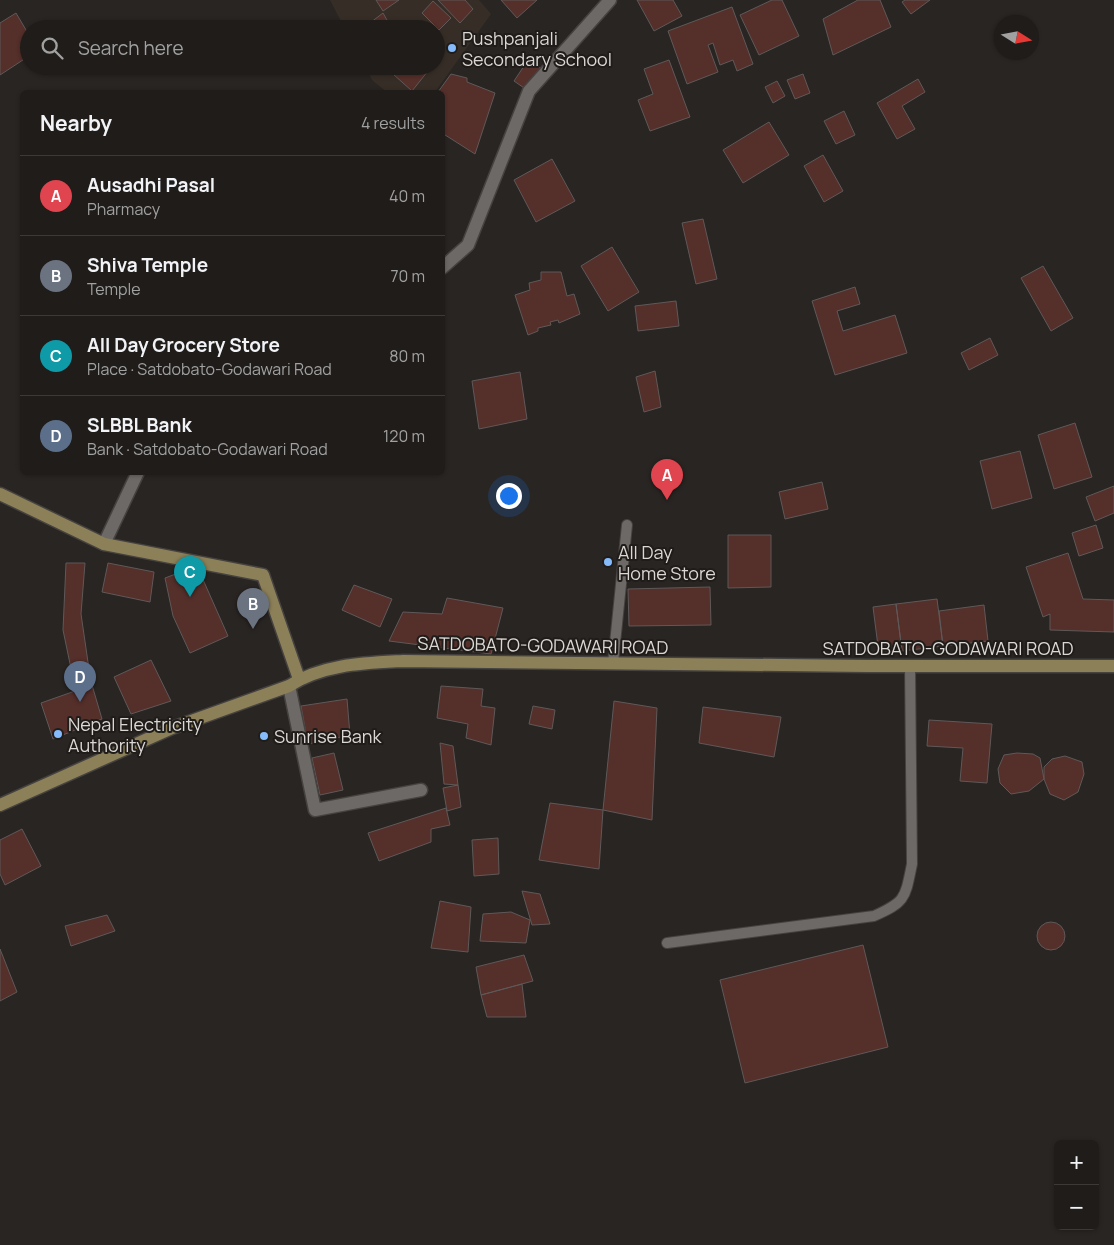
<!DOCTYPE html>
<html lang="en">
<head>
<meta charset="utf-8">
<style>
	:root { --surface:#1f1c1a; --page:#2c2927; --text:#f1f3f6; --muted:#a1a1a2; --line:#3c3a39; --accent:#d93025 }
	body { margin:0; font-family:Manrope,sans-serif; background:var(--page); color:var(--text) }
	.controls { position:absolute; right:15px; bottom:15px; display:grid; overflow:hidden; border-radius:8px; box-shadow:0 1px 4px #0004 }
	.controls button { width:45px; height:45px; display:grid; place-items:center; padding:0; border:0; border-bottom:1px solid var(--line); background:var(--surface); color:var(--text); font:25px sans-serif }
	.compass { position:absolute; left:994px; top:15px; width:45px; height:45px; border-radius:50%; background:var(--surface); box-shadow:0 1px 4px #0004; rotate:101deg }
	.you { position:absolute; left:508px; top:495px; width:18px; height:18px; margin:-12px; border:4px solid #fff; border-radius:50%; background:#1a73e8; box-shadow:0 0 0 8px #1a73e833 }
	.badge { display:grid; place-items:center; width:32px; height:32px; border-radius:50%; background:var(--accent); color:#fff; font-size:16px; font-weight:700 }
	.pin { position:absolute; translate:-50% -41px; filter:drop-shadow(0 1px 2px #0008) }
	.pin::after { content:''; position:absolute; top:26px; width:18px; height:15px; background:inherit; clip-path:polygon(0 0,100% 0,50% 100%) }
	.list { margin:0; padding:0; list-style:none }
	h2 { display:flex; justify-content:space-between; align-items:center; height:65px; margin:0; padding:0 20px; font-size:21px }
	h2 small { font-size:16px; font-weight:400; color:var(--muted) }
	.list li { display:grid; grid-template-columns:32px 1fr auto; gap:15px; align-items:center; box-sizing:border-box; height:80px; padding:0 20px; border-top:1px solid var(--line) }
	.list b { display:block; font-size:19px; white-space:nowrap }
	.list p { margin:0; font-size:16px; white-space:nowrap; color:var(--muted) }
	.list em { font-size:16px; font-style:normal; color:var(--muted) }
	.icon { flex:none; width:28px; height:28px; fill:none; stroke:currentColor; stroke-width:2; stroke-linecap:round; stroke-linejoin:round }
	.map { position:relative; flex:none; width:1114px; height:1245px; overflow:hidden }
	.search { position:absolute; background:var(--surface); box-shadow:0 1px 4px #0004; left:20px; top:20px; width:425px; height:55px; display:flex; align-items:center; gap:12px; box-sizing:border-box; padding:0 18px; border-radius:28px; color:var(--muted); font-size:19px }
	.panel { position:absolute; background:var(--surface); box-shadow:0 1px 4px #0004; left:20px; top:90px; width:425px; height:385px; border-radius:8px }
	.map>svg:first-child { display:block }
	.built { fill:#362d26 }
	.building { fill:#552f2a; stroke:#5f5959 }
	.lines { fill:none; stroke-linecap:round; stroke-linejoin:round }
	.lane-casing { stroke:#454240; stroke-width:12 }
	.street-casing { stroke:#454240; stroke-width:15 }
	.secondary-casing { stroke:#454240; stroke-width:15 }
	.lane { stroke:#6d6966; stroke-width:10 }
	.street { stroke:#6d6966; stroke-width:12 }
	.secondary { stroke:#8c8058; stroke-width:12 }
	.poi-dot { fill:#85bbfb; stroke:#1f1c19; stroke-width:2 }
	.labels { text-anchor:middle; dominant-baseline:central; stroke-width:4; stroke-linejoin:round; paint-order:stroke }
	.poi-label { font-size:18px; fill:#dad7d5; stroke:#1f1c19; text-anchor:start }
	.street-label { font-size:18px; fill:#dad7d5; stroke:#1f1c19 }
</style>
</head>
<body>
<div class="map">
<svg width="1114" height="1245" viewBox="0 0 1114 1245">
	<rect width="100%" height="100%" fill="#292522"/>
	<path class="built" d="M330,0H479L491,14L435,92H387L372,80L365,66H436V29H345Z"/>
	<path class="building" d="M376,0H399L383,11Z
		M438,0H465L473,9L460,23Z
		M501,0H537L517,18Z
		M637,0H673L682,16L654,31Z
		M772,0H782L799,36L759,55L740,15Z
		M858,0H880L891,27L833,55L823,19Z
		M905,0H930L911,14L902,2Z
		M433,1L451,18L439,30L422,13Z
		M732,7L753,64L737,71L733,60L720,65L713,43L708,45L718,72L687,84L668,31Z
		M16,13L29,35V56L0,75V23Z
		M383,13L392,29H362Z
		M528,60L542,69L527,90L514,81Z
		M669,60L690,117L650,131L638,100L653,94L644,69Z
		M384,66H432L412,91Z
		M451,74L467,78V82L495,93L475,154L442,133V92H438Z
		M803,74L810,93L795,99L787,80Z
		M918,79L925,92L902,106L915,129L897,139L877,103Z
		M777,81L785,96L773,103L765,87Z
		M844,111L855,135L836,144L824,121Z
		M769,122L789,155L743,183L723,150Z
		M823,155L843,191L824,202L804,166Z
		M552,159L575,201L536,222L514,180Z
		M703,219L717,279L696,284L682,223Z
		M612,247L639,292L608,311L581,266Z
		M1043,266L1073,318L1051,331L1021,278Z
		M541,272H561L567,296L574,294L580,314L559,323L558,320L550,322L551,325L538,328V331L528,335L515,295L530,290L529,283L541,280Z
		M855,287L860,304L837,311L843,331L895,315L907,353L835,375L812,301Z
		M676,301L679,326L638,331L635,306Z
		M990,338L998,355L969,370L961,353Z
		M655,371L661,407L644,412L636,377Z
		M520,372L527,419L479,429L472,381Z
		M1075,423L1092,477L1054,489L1038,435Z
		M1020,451L1032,498L992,509L980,461Z
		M822,482L828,509L785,519L779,492Z
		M1114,486V513L1095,521L1086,497Z
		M1096,525L1103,548L1079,556L1072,533Z
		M728,535H771V587L728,588Z
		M1068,553L1083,599L1114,600V632L1050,630V614L1043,617L1026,567Z
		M66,563H85L81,614L90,676L74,683L63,630Z
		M108,563L154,572L150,602L102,592Z
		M197,566L228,636L190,653L173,616L165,578Z
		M354,585L392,599L380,627L342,610Z
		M710,587L711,625L629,626L628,589Z
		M447,598L503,608L491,654L389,641L403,612L442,614Z
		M937,599L943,646L902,651L896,604Z
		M896,604L902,651L879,654L873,607Z
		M984,605L988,641L943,646L939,611Z
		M151,660L171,701L131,714L114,677Z
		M92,685L102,719L53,739L41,703Z
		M441,686L483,689L481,706L495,708L491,745L466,738L468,724L437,718Z
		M347,699L350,735L308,744L301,706Z
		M614,701L657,708L652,820L603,810Z
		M533,706L555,710L552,729L529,724Z
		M703,707L781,717L774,757L699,743Z
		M929,720L992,724L987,783L960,781L963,748L927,746Z
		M440,743L453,746L458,785L444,784Z
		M334,753L343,790L320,795L312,758Z
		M1017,753L1033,754L1040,758L1044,779L1029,791L1011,794L1000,783L998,769L1004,755Z
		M1065,756L1082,762L1084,774L1078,792L1064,800L1050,794L1044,779V767L1052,759Z
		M458,785L461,807L447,811L443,788Z
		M550,803L603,810L599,869L539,860Z
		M446,808L450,825L431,829V842L379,861L368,833Z
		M22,829L41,866L5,885L0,874V840Z
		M498,838L499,874L474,876L472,840Z
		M522,891L540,894L550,924L532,925Z
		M440,901L471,907L468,952L431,948Z
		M511,912L530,920L526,943L480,941L483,914Z
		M107,915L115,931L71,946L65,926Z
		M1037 936a14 14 0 1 1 28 0a14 14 0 1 1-28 0Z
		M863,945L888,1047L745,1083L720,980Z
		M0,949L17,992L0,1001Z
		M524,955L533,981L481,995L476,967Z
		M522,984L526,1017H487L481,995Z"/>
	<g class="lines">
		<g class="lane-casing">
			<path id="lane" d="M613,663L627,525
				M667,943L874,916C906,902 905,898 912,864L910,666"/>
		</g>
		<g class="street-casing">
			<path id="street" d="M442,268L468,245L529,91L610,0
				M104,544L138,472
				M289,686L315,810L421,790"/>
		</g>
		<g class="secondary-casing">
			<path id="secondary" d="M0,494L104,544L263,575L299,679
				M0,805L172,728L289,686C322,664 366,663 403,661L867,666H1114"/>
		</g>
		<use href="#lane" class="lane"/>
		<use href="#street" class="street"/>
		<use href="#secondary" class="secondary"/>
	</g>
	<g class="poi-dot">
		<circle cx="452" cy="48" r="5"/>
		<circle cx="608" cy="562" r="5"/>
		<circle cx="58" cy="734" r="5"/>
		<circle cx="264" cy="736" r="5"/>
	</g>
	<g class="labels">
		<g class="poi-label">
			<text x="462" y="38">Pushpanjali<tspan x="462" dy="21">Secondary School</tspan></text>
			<text x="618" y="552">All Day<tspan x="618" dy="21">Home Store</tspan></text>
			<text x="68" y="724">Nepal Electricity<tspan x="68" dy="21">Authority</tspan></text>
			<text x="274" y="736">Sunrise Bank</text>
		</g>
		<g class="street-label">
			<text transform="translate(543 645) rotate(1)">SATDOBATO-GODAWARI ROAD</text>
			<text x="948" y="648">SATDOBATO-GODAWARI ROAD</text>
		</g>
	</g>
</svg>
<div class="controls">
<button>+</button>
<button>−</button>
</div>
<svg class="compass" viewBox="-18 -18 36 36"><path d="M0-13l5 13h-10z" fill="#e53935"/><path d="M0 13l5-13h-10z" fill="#a1a1a2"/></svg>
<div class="you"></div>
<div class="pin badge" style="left:667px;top:500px;background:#e0444e">A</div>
<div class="pin badge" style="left:253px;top:629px;background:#6b7280">B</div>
<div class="pin badge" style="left:190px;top:597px;background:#0f9aa8">C</div>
<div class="pin badge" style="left:80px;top:702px;background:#5c6f8a">D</div>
<div class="search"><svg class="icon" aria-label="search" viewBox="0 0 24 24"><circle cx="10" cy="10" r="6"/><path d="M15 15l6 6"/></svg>Search here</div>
<section class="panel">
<h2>Nearby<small>4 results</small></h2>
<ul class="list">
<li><span class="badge" style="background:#e0444e">A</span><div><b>Ausadhi Pasal</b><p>Pharmacy</p></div><em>40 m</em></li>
<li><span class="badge" style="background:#6b7280">B</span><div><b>Shiva Temple</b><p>Temple</p></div><em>70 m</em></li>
<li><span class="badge" style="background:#0f9aa8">C</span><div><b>All Day Grocery Store</b><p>Place · Satdobato-Godawari Road</p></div><em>80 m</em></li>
<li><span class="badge" style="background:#5c6f8a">D</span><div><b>SLBBL Bank</b><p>Bank · Satdobato-Godawari Road</p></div><em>120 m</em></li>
</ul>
</section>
</div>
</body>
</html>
